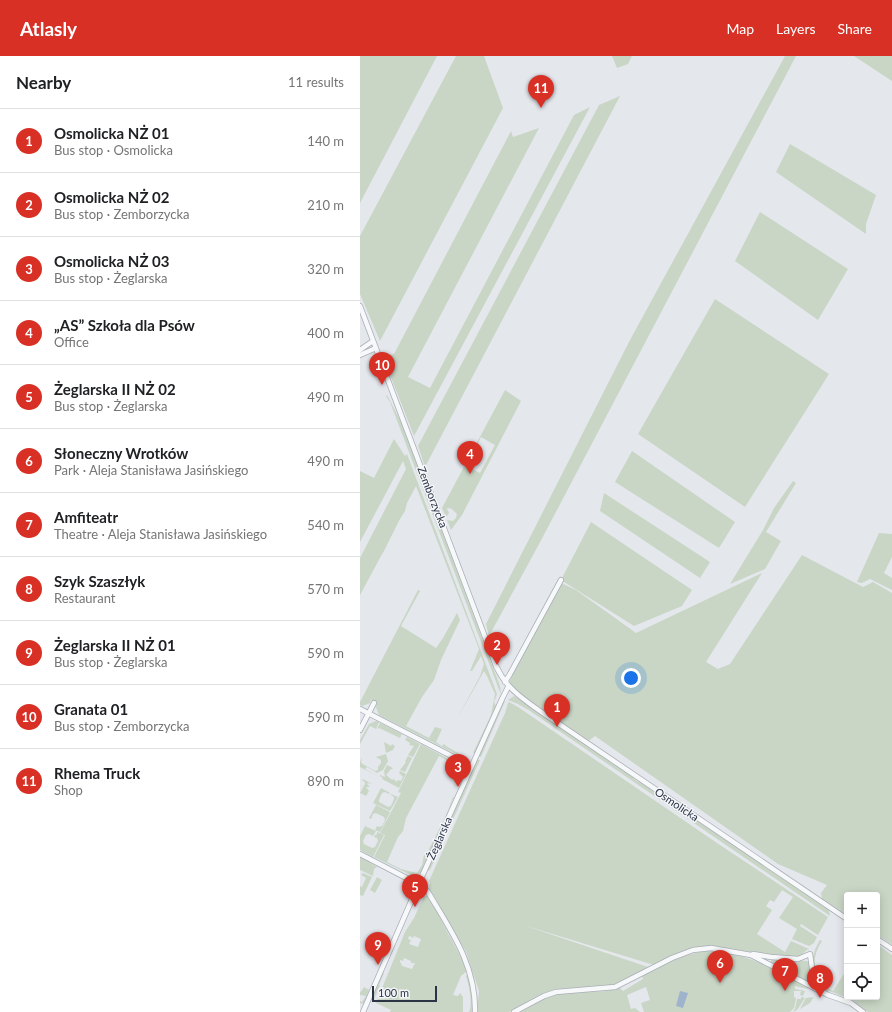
<!DOCTYPE html>
<html lang="en">
<head>
<meta charset="utf-8">
<style>
	:root { --surface:#fff; --page:#f2f2f2; --text:#202124; --muted:#757577; --line:#e0e0e0; --accent:#d93025 }
	body { margin:0; font-family:Lato,sans-serif; background:var(--page); color:var(--text) }
	.controls { position:absolute; right:12px; bottom:12px; display:grid; overflow:hidden; border-radius:4px; box-shadow:0 2px 10px #0003 }
	.controls button { width:36px; height:36px; display:grid; place-items:center; padding:0; border:0; border-bottom:1px solid var(--line); background:var(--surface); color:var(--text); font:20px sans-serif }
	.scale { position:absolute; left:12px; bottom:10px; width:65px; box-sizing:border-box; padding-left:4px; border:2px solid #2b3445; border-top:0; font-size:11px; line-height:14px; white-space:nowrap; color:#2b3445; -webkit-text-stroke:3px #f4f6f9; paint-order:stroke }
	.you { position:absolute; left:271px; top:622px; width:14px; height:14px; margin:-10px; border:3px solid #fff; border-radius:50%; background:#1a73e8; box-shadow:0 0 0 6px #1a73e833 }
	.badge { display:grid; place-items:center; width:26px; height:26px; border-radius:50%; background:var(--accent); color:#fff; font-size:13px; font-weight:700 }
	.pin { position:absolute; translate:-50% -33px; filter:drop-shadow(0 1px 2px #0008) }
	.pin::after { content:''; position:absolute; top:21px; width:14px; height:12px; background:inherit; clip-path:polygon(0 0,100% 0,50% 100%) }
	.list { margin:0; padding:0; list-style:none }
	h2 { display:flex; justify-content:space-between; align-items:center; height:52px; margin:0; padding:0 16px; font-size:17px }
	h2 small { font-size:13px; font-weight:400; color:var(--muted) }
	.list li { display:grid; grid-template-columns:26px 1fr auto; gap:12px; align-items:center; box-sizing:border-box; height:64px; padding:0 16px; border-top:1px solid var(--line) }
	.list b { display:block; font-size:15px; white-space:nowrap }
	.list p { margin:0; font-size:13px; white-space:nowrap; color:var(--muted) }
	.list em { font-size:13px; font-style:normal; color:var(--muted) }
	.icon { flex:none; width:22px; height:22px; fill:none; stroke:currentColor; stroke-width:2; stroke-linecap:round; stroke-linejoin:round }
	.map { position:relative; flex:none; width:532px; height:956px; overflow:hidden }
	header { display:flex; align-items:center; gap:24px; box-sizing:border-box; height:56px; padding:0 20px; background:var(--accent); color:#fff }
	header strong { font-size:19px }
	nav { display:flex; gap:22px; margin-inline-start:auto; font-size:14px }
	main { display:flex }
	aside { flex:1; background:var(--surface) }
	.map>svg:first-child { display:block }
	.green { fill:#c9d6c5; fill-rule:evenodd }
	.water { fill:#9fb4cc }
	.lines { fill:none; stroke-linecap:round; stroke-linejoin:round }
	.minor-casing { stroke:#a9aeb7; stroke-width:6 }
	.minor { stroke:#f7f8fa; stroke-width:4.5 }
	.labels { text-anchor:middle; dominant-baseline:central; stroke-width:3; stroke-linejoin:round; paint-order:stroke }
	.street-label { font-size:11px; fill:#2b3445; stroke:#f4f6f9 }
</style>
</head>
<body>
<header>
<strong>Atlasly</strong>
<nav><a>Map</a><a>Layers</a><a>Share</a></nav>
</header>
<main>
<aside>
<h2>Nearby<small>11 results</small></h2>
<ul class="list">
<li><span class="badge">1</span><div><b>Osmolicka NŻ 01</b><p>Bus stop · Osmolicka</p></div><em>140 m</em></li>
<li><span class="badge">2</span><div><b>Osmolicka NŻ 02</b><p>Bus stop · Zemborzycka</p></div><em>210 m</em></li>
<li><span class="badge">3</span><div><b>Osmolicka NŻ 03</b><p>Bus stop · Żeglarska</p></div><em>320 m</em></li>
<li><span class="badge">4</span><div><b>„AS” Szkoła dla Psów</b><p>Office</p></div><em>400 m</em></li>
<li><span class="badge">5</span><div><b>Żeglarska II NŻ 02</b><p>Bus stop · Żeglarska</p></div><em>490 m</em></li>
<li><span class="badge">6</span><div><b>Słoneczny Wrotków</b><p>Park · Aleja Stanisława Jasińskiego</p></div><em>490 m</em></li>
<li><span class="badge">7</span><div><b>Amfiteatr</b><p>Theatre · Aleja Stanisława Jasińskiego</p></div><em>540 m</em></li>
<li><span class="badge">8</span><div><b>Szyk Szaszłyk</b><p>Restaurant</p></div><em>570 m</em></li>
<li><span class="badge">9</span><div><b>Żeglarska II NŻ 01</b><p>Bus stop · Żeglarska</p></div><em>590 m</em></li>
<li><span class="badge">10</span><div><b>Granata 01</b><p>Bus stop · Zemborzycka</p></div><em>590 m</em></li>
<li><span class="badge">11</span><div><b>Rhema Truck</b><p>Shop</p></div><em>890 m</em></li>
</ul>
</aside>
<div class="map">
<svg width="532" height="956" viewBox="0 0 532 956">
	<rect width="100%" height="100%" fill="#e4e7ec"/>
	<path class="green" d="M0,0H77L0,147Z
		M96,0H124L143,52L20,285L0,238V180Z
		M252,0H272L268,8L257,12Z
		M425,0H436L178,490L129,580L126,568L270,284Z
		M494,0H532V25Z
		M260,40L65,411L58,390L239,49Z
		M230,51L54,380L23,301L34,298L151,75L153,81L179,72L48,321L70,332L214,59Z
		M430,88L516,139L506,168V178L416,116Z
		M400,156L488,213L458,264L375,205Z
		M355,243L469,318L385,451L278,378Z
		M145,334L161,345L102,459L91,474L87,464L93,465L96,462L97,458L92,453L88,452L87,453L89,457L86,461L82,452ZM121,381L135,389L120,417L106,410Z
		M27,339L42,368L140,630L141,639L30,346L26,340Z
		M34,383L45,400L47,398L137,638L134,646L136,650L115,697H113L109,703H106L19,659L16,651L17,647L11,644L10,647L2,650L0,649V646L58,534L60,535L41,570L76,592L83,582L97,557L100,564L81,604L74,624L62,641L46,670L69,682L75,671L82,673L76,686L82,690L84,688L86,690L108,703L110,702L113,697L131,659L135,638L127,620L124,615L97,663L120,620L124,608L121,600L112,615H110L119,593L56,430L47,447L45,455L40,463L24,495L21,500L0,539V502L46,413L43,405L0,486V415L14,422Z
		M272,395L375,466L359,492L255,426Z
		M433,425L436,427L406,476L421,485L405,513L370,528L403,474L414,452Z
		M244,437L350,506L340,522L240,455Z
		M231,466L332,534L322,550L274,570L201,524Z
		M519,477L532,478V501L524,517L532,522V534L510,523L502,527L497,526Z
		M442,499L503,531L513,526L532,537V889L517,879V839H487V859L462,843L461,837L467,829L418,808L235,680L227,686L158,636L149,626L199,526L216,534L276,577L402,517L346,606L358,613L370,608Z
		M154,640L273,721V722L278,726V725L469,854L470,860L170,655L158,648L148,644Z
		M143,645H145L121,701L118,700Z
		M149,646L158,651L357,787L468,861L458,879L441,868L440,870L457,881L454,887L449,890L432,883L437,873L419,862L433,841L422,834L414,846L410,844L406,850L412,854L397,878L425,896L431,885L449,893V894L448,893L439,901L411,899L348,890L333,892L323,895L294,909L163,869L288,911L263,925L248,930L197,933L179,939L149,956H117L119,935L106,896L69,832L70,827L69,825L145,657L148,647Z
		M16,665L19,666L16,673L10,670L0,688V684L9,668Z
		M20,667L42,678L40,682L19,672L17,673Z
		M47,681L60,688L53,701L48,699L54,690L49,689L50,687L45,684Z
		M24,686L31,690L32,688L35,690L33,694L26,697Z
		M61,688L103,711L102,712L79,700L46,762L43,775L38,781L27,806L41,813L57,817L62,809L64,799L67,797L85,762L93,741H94L61,817L60,816L57,821H55L14,801L25,779L20,777L41,737L38,736Z
		M26,698L28,705L23,714L17,717L7,711L5,713L17,720L0,711V706L2,701L1,707L15,715L18,714V711L21,707V704L16,701Z
		M48,700L52,702L45,716L40,714L46,706L45,705Z
		M117,703L120,704L70,814L67,815Z
		M27,709L33,712L32,713H31L26,719L32,724L34,723L36,726L38,724L41,725L43,721L39,717L40,715L46,718L39,732L22,723L23,722L20,720L19,721L20,719L25,721L24,715Z
		M3,723L12,728L8,727L7,728L10,731H6L9,735L6,740L0,737L5,728V726L2,724Z
		M21,732L30,737L29,738L25,736L22,737L19,744V746L28,751L31,750L34,743V741L31,739V738L38,741L30,755L13,747Z
		M16,749L30,756L20,776L15,774L17,770L19,771L22,770L25,764L24,761L16,757L13,758L11,763L9,762Z
		M5,770L16,775L13,780L9,778L6,779L3,785L4,788L12,792L15,791L18,785L17,782L14,781L16,778L17,779V776L24,779L13,801L0,794V780Z
		M0,801L17,811L14,813L13,820L0,814Z
		M3,817L12,821L3,840L0,839V830L2,831L6,822L1,819Z
		M17,821L22,824L15,837L10,834Z
		M64,840H67L70,843L104,907L107,915L101,920L93,939L98,940L100,937L103,941V956H30L31,954L16,947L45,876L54,862ZM49,880L52,881V883L54,880L61,883L58,891L49,888L51,884L48,883ZM44,902L51,905V907H55L52,913L42,910L41,907L40,906V904L43,905Z
		M460,884L462,885C451,902 455,910 458,929L473,935L487,913V941H517V888L532,899V956H508L492,944L457,930C451,913 450,900 460,884Z
		M346,895C387,896 413,913 449,932L448,933L435,930V933L445,935L443,940L440,939L441,935H434V941L436,942L434,952L430,956H284L281,947L290,944L286,931L267,939L271,953L275,952L280,956H158C171,949 186,940 200,937C220,934 240,939 259,931L263,935L283,923L282,920C303,909 322,898 346,895Z
		M411,903L447,905L449,907L452,924L448,926L413,908L411,907Z
		M22,917H24L19,929H20L13,946L12,940Z
		M108,918L111,932L113,956H109C113,946 109,930 106,920Z
		M4,931L9,934L4,948L0,947V945L2,946L6,940L0,939V935L1,936Z
		M441,941L445,942L437,954L433,956L435,953L437,943H441Z
		M454,941L450,947L440,953L446,942Z"/>
	<path class="water" d="M320,935L328,937L323,952L316,950Z"/>
	<g class="lines">
		<g class="minor-casing">
			<path id="minor" d="M0,250L136,610C145,630 160,641 177,653L487,863
				M0,294L13,285
				M0,299L16,292
				M145,626L150,618L201,524
				M0,653L111,710
				M0,674L14,647
				M0,798L62,830L68,836C91,875 116,909 115,956
				M517,883L532,893
				M393,898L411,901L438,903L450,898L454,926L452,931
				M3,956L63,818L142,643L148,631
				M154,956L184,940L196,936L255,931L312,902L333,894L351,892L391,899L468,939L491,947L503,956"/>
		</g>
		<use href="#minor" class="minor"/>
	</g>
	<g class="labels">
		<g class="street-label">
			<text transform="translate(73 441) rotate(69)">Zemborzycka</text>
			<text transform="translate(317 748) rotate(34)">Osmolicka</text>
			<text transform="translate(79 782) rotate(-66)">Żeglarska</text>
		</g>
	</g>
</svg>
<div class="controls">
<button>+</button>
<button>−</button>
<button><svg class="icon" aria-label="locate" viewBox="0 0 24 24"><circle cx="12" cy="12" r="6"/><path d="M12 2v4M12 18v4M2 12h4M18 12h4"/></svg></button>
</div>
<div class="scale">100 m</div>
<div class="you"></div>
<div class="pin badge" style="left:197px;top:671px">1</div>
<div class="pin badge" style="left:137px;top:609px">2</div>
<div class="pin badge" style="left:98px;top:731px">3</div>
<div class="pin badge" style="left:110px;top:418px">4</div>
<div class="pin badge" style="left:55px;top:851px">5</div>
<div class="pin badge" style="left:360px;top:927px">6</div>
<div class="pin badge" style="left:425px;top:935px">7</div>
<div class="pin badge" style="left:460px;top:942px">8</div>
<div class="pin badge" style="left:18px;top:909px">9</div>
<div class="pin badge" style="left:22px;top:329px">10</div>
<div class="pin badge" style="left:181px;top:52px">11</div>
</div>
</main>
</body>
</html>
